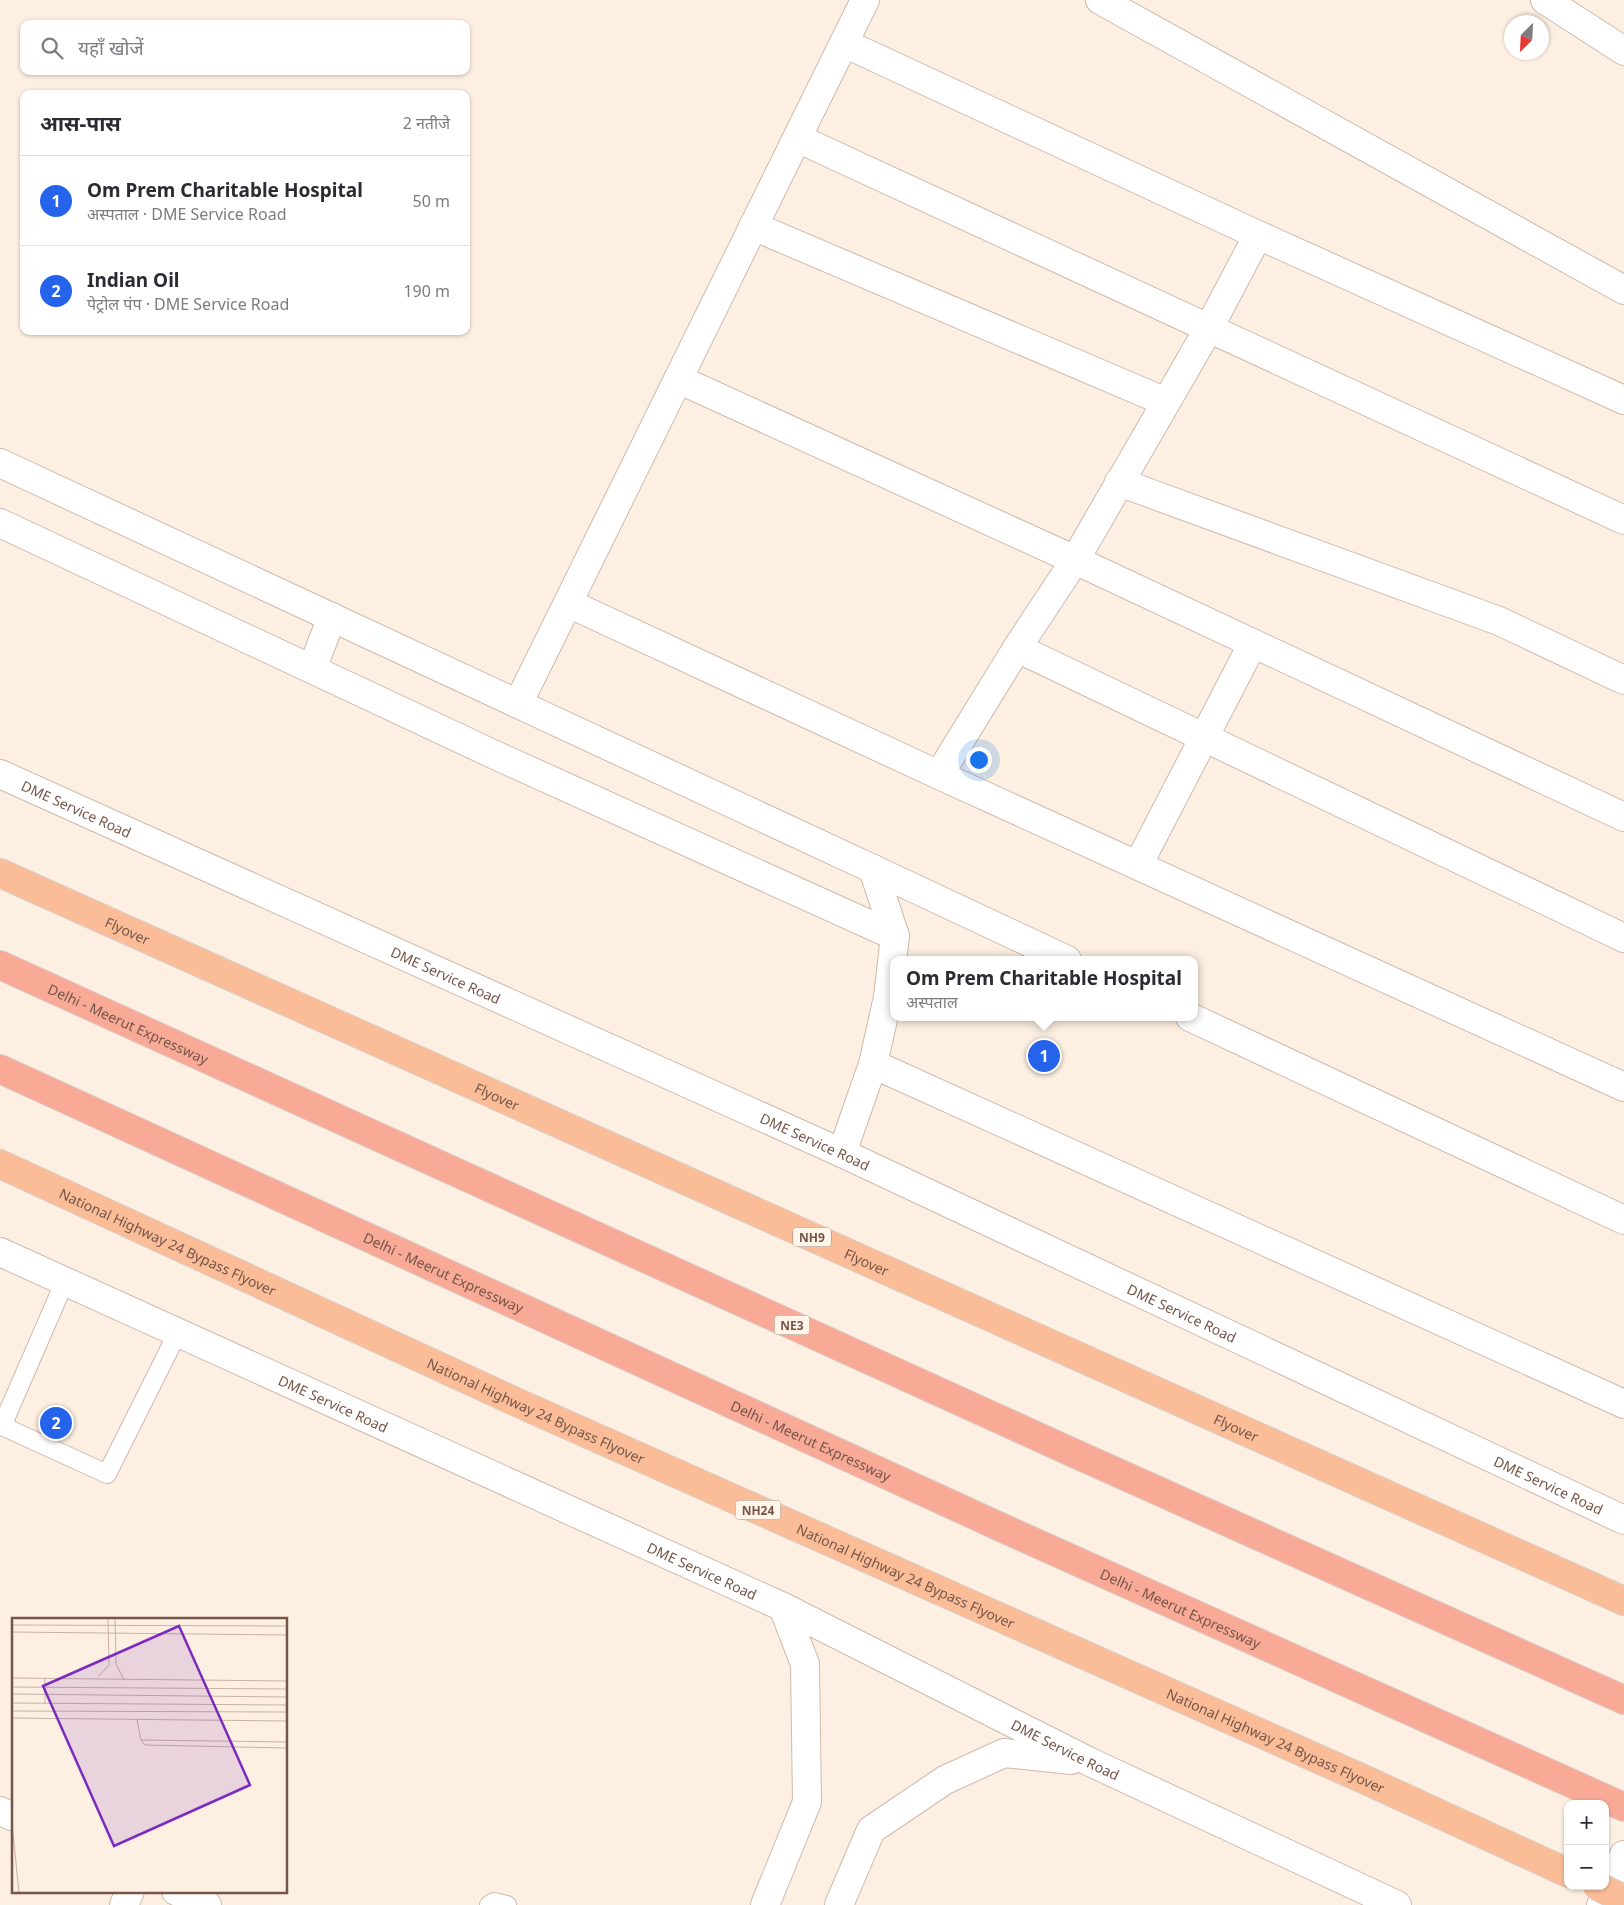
<!DOCTYPE html>
<html lang="hi">
<head>
<meta charset="utf-8">
<style>
	:root { --surface:#fff; --page:#f2f2f3; --text:#2b2b33; --muted:#7c7c81; --line:#e1e1e2; --accent:#2563eb }
	body { margin:0; font-family:"Noto Sans","Noto Sans Devanagari",sans-serif; background:var(--page); color:var(--text) }
	.controls { position:absolute; right:15px; bottom:15px; display:grid; overflow:hidden; border-radius:10px; box-shadow:0 1px 4px #0004 }
	.controls button { width:45px; height:45px; display:grid; place-items:center; padding:0; border:0; border-bottom:1px solid var(--line); background:var(--surface); color:var(--text); font:25px sans-serif }
	.compass { position:absolute; left:1504px; top:15px; width:45px; height:45px; border-radius:50%; background:var(--surface); box-shadow:0 1px 4px #0004; rotate:204deg }
	.you { position:absolute; left:978px; top:759px; width:18px; height:18px; margin:-12px; border:4px solid #fff; border-radius:50%; background:#1a73e8; box-shadow:0 0 0 8px #1a73e833 }
	.badge { display:grid; place-items:center; width:32px; height:32px; border-radius:50%; background:var(--accent); color:#fff; font-size:16px; font-weight:700 }
	.pin { position:absolute; translate:-50% -50%; border:2px solid #fff; box-shadow:0 1px 5px #0006 }
	.popup { position:absolute; left:890px; top:956px; width:308px; height:65px; box-sizing:border-box; display:grid; place-content:center; border-radius:10px; background:var(--surface); filter:drop-shadow(0 1px 4px #0005); font-size:16px; white-space:nowrap; color:var(--muted) }
	.popup b { font-size:19px; color:var(--text) }
	.popup::after { content:''; position:absolute; left:50%; top:100%; margin-left:-10px; border:10px solid transparent; border-top-color:var(--surface) }
	.list { margin:0; padding:0; list-style:none }
	h2 { display:flex; justify-content:space-between; align-items:center; height:65px; margin:0; padding:0 20px; font-size:21px }
	h2 small { font-size:16px; font-weight:400; color:var(--muted) }
	.list li { display:grid; grid-template-columns:32px 1fr auto; gap:15px; align-items:center; box-sizing:border-box; height:90px; padding:0 20px; border-top:1px solid var(--line) }
	.list b { display:block; font-size:19px; white-space:nowrap }
	.list p { margin:0; font-size:16px; white-space:nowrap; color:var(--muted) }
	.list em { font-size:16px; font-style:normal; color:var(--muted) }
	.icon { flex:none; width:28px; height:28px; fill:none; stroke:currentColor; stroke-width:2; stroke-linecap:round; stroke-linejoin:round }
	.map { position:relative; flex:none; width:1624px; height:1905px; overflow:hidden }
	.search { position:absolute; background:var(--surface); box-shadow:0 1px 4px #0004; left:20px; top:20px; width:450px; height:55px; display:flex; align-items:center; gap:12px; box-sizing:border-box; padding:0 18px; border-radius:10px; color:var(--muted); font-size:19px }
	.panel { position:absolute; background:var(--surface); box-shadow:0 1px 4px #0004; left:20px; top:90px; width:450px; height:245px; border-radius:10px }
	.map>svg:first-child { display:block }
	.lines { fill:none; stroke-linecap:round; stroke-linejoin:round }
	.service-casing { stroke:#d0b9ac; stroke-width:20 }
	.minor-casing { stroke:#d0b9ac; stroke-width:30 }
	.tertiary-casing { stroke:#d0b9ac; stroke-width:30 }
	.trunk-casing { stroke:#d8cfcc; stroke-width:30 }
	.motorway-casing { stroke:#d8cfcc; stroke-width:30 }
	.service { stroke:#fff; stroke-width:18 }
	.minor { stroke:#fff; stroke-width:28 }
	.tertiary { stroke:#fff; stroke-width:28 }
	.trunk { stroke:#fabd98; stroke-width:28 }
	.motorway { stroke:#f8aa97; stroke-width:28 }
	.trunk-bridge-casing { stroke:#d8cfcc; stroke-width:30; stroke-linecap:butt }
	.trunk-bridge { stroke:#fabd98; stroke-width:28 }
	.labels { text-anchor:middle; dominant-baseline:central; stroke-width:5; stroke-linejoin:round; paint-order:stroke }
	.shield { fill:#fff5e9; stroke:#9e8578; stroke-width:1 }
	.shield-label { font-size:12px; font-weight:bold; fill:#755548 }
	.street-label { font-size:14px; fill:#755548; stroke:#fff5e9 }
	.inset-road { fill:none; stroke:#c7b2a4; stroke-width:1 }
	.view { fill:#7b2cbf; fill-opacity:0.15; stroke:#7b2cbf; stroke-width:2.5 }
	.inset-edge { fill:none; stroke:#755548; stroke-width:2.5 }
</style>
</head>
<body>
<div class="map">
<svg width="1624" height="1905" viewBox="0 0 1624 1905">
	<rect width="100%" height="100%" fill="#fdf0e2"/>
	<g class="lines">
		<g class="service-casing">
			<path id="service" d="M65,1281L2,1426L107,1474L178,1332
				M489,1905L494,1902L507,1905"/>
		</g>
		<g class="minor-casing">
			<path id="minor" d="M1100,0L1624,290
				M1545,0L1624,51
				M844,43L1258,235L1624,400
				M797,138L1624,520
				M753,226L1166,402
				M678,379L1075,560L1624,817
				M1119,482L1499,621L1624,680
				M568,603L939,775L1624,1087
				M1017,648L1624,938
				M518,704L865,0
				M939,775L1017,648L1075,560L1209,328L1258,235
				M1138,865L1253,643
				M873,869L1067,960
				M1190,1017L1624,1220
				M873,1064L1624,1404
				M124,1905L130,1891"/>
		</g>
		<g class="tertiary-casing">
			<g id="tertiary">
				<path d="M0,463L873,869L895,936L888,997L873,1064L842,1153"/>
				<path d="M0,523L495,755L895,936"/>
				<path d="M312,669L332,617"/>
				<path id="s1" d="M0,774L842,1153L1624,1520"/>
				<path id="s2" d="M0,1252L783,1607L1088,1761L1397,1905"/>
				<path d="M0,1811L14,1817"/>
				<path d="M176,1891L207,1905"/>
				<path d="M765,1905L807,1802L805,1664L783,1607"/>
				<path d="M839,1905L871,1830L945,1780L1004,1753L1071,1760"/>
				<path d="M1601,1905L1624,1855"/>
			</g>
		</g>
		<g class="trunk-casing">
			<g id="trunk">
				<path id="s3" d="M0,873L1624,1601"/>
				<path id="s4" d="M0,1164L516,1402L1370,1782L1568,1873"/>
			</g>
		</g>
		<g class="motorway-casing">
			<g id="motorway">
				<path id="s5" d="M0,965L1067,1450L1624,1700"/>
				<path id="s6" d="M0,1069L1007,1530L1624,1807"/>
			</g>
		</g>
		<use href="#service" class="service"/>
		<use href="#minor" class="minor"/>
		<use href="#tertiary" class="tertiary"/>
		<use href="#trunk" class="trunk"/>
		<use href="#motorway" class="motorway"/>
		<g class="trunk-bridge-casing">
			<path id="trunk-bridge" d="M1597,1886L1624,1899"/>
		</g>
		<use href="#trunk-bridge" class="trunk-bridge"/>
	</g>
	<g class="labels">
		<g class="shield">
			<rect x="793" y="1227.5" width="38" height="19" rx="4"/>
			<rect x="774.5" y="1315.5" width="35" height="19" rx="4"/>
			<rect x="735.5" y="1500.5" width="45" height="19" rx="4"/>
		</g>
		<g class="shield-label">
			<text x="812" y="1237">NH9</text>
			<text x="792" y="1325">NE3</text>
			<text x="758" y="1510">NH24</text>
		</g>
		<g class="street-label">
			<text stroke="none"><textPath href="#s1" startOffset="84">DME Service Road</textPath></text>
			<text stroke="none"><textPath href="#s3" startOffset="140">Flyover</textPath></text>
			<text stroke="none"><textPath href="#s1" startOffset="489">DME Service Road</textPath></text>
			<text stroke="none"><textPath href="#s5" startOffset="141">Delhi - Meerut Expressway</textPath></text>
			<text stroke="none"><textPath href="#s3" startOffset="545">Flyover</textPath></text>
			<text stroke="none"><textPath href="#s1" startOffset="894">DME Service Road</textPath></text>
			<text stroke="none"><textPath href="#s4" startOffset="185">National Highway 24 Bypass Flyover</textPath></text>
			<text stroke="none"><textPath href="#s3" startOffset="950">Flyover</textPath></text>
			<text stroke="none"><textPath href="#s6" startOffset="488">Delhi - Meerut Expressway</textPath></text>
			<text stroke="none"><textPath href="#s1" startOffset="1299">DME Service Road</textPath></text>
			<text stroke="none"><textPath href="#s2" startOffset="366">DME Service Road</textPath></text>
			<text stroke="none"><textPath href="#s4" startOffset="590">National Highway 24 Bypass Flyover</textPath></text>
			<text stroke="none"><textPath href="#s3" startOffset="1355">Flyover</textPath></text>
			<text stroke="none"><textPath href="#s6" startOffset="892">Delhi - Meerut Expressway</textPath></text>
			<text stroke="none"><textPath href="#s1" startOffset="1704">DME Service Road</textPath></text>
			<text stroke="none"><textPath href="#s2" startOffset="771">DME Service Road</textPath></text>
			<text stroke="none"><textPath href="#s4" startOffset="995">National Highway 24 Bypass Flyover</textPath></text>
			<text stroke="none"><textPath href="#s6" startOffset="1298">Delhi - Meerut Expressway</textPath></text>
			<text stroke="none"><textPath href="#s4" startOffset="1400">National Highway 24 Bypass Flyover</textPath></text>
			<text stroke="none"><textPath href="#s2" startOffset="1176">DME Service Road</textPath></text>
		</g>
	</g>
	<g transform="translate(12 1618)">
		<rect width="275" height="275" fill="#fdf0e2"/>
		<path class="inset-road" d="M103,1L104,46L112,62M0,7L275,8M0,14L275,17M86,59L97,47L96,1M0,60L275,63M0,69L275,71M0,76L275,79M0,85L275,87M33,86V60M0,93L275,94M0,100L275,103M125,102L129,122L133,127L275,130M129,122L275,124M0,206L7,274"/>
		<path class="view" d="M167,8L238,167L102,228L31,68Z"/>
		<rect width="275" height="275" class="inset-edge"/>
	</g>
</svg>
<div class="controls">
<button>+</button>
<button>−</button>
</div>
<svg class="compass" viewBox="-18 -18 36 36"><path d="M0-13l5 13h-10z" fill="#e53935"/><path d="M0 13l5-13h-10z" fill="#7c7c81"/></svg>
<div class="you"></div>
<div class="pin badge" style="left:1044px;top:1056px">1</div>
<div class="popup"><b>Om Prem Charitable Hospital</b>अस्पताल</div>
<div class="pin badge" style="left:56px;top:1423px">2</div>
<div class="search"><svg class="icon" aria-label="search" viewBox="0 0 24 24"><circle cx="10" cy="10" r="6"/><path d="M15 15l6 6"/></svg>यहाँ खोजें</div>
<section class="panel">
<h2>आस-पास<small>2 नतीजे</small></h2>
<ul class="list">
<li><span class="badge">1</span><div><b>Om Prem Charitable Hospital</b><p>अस्पताल · DME Service Road</p></div><em>50 m</em></li>
<li><span class="badge">2</span><div><b>Indian Oil</b><p>पेट्रोल पंप · DME Service Road</p></div><em>190 m</em></li>
</ul>
</section>
</div>
</body>
</html>
